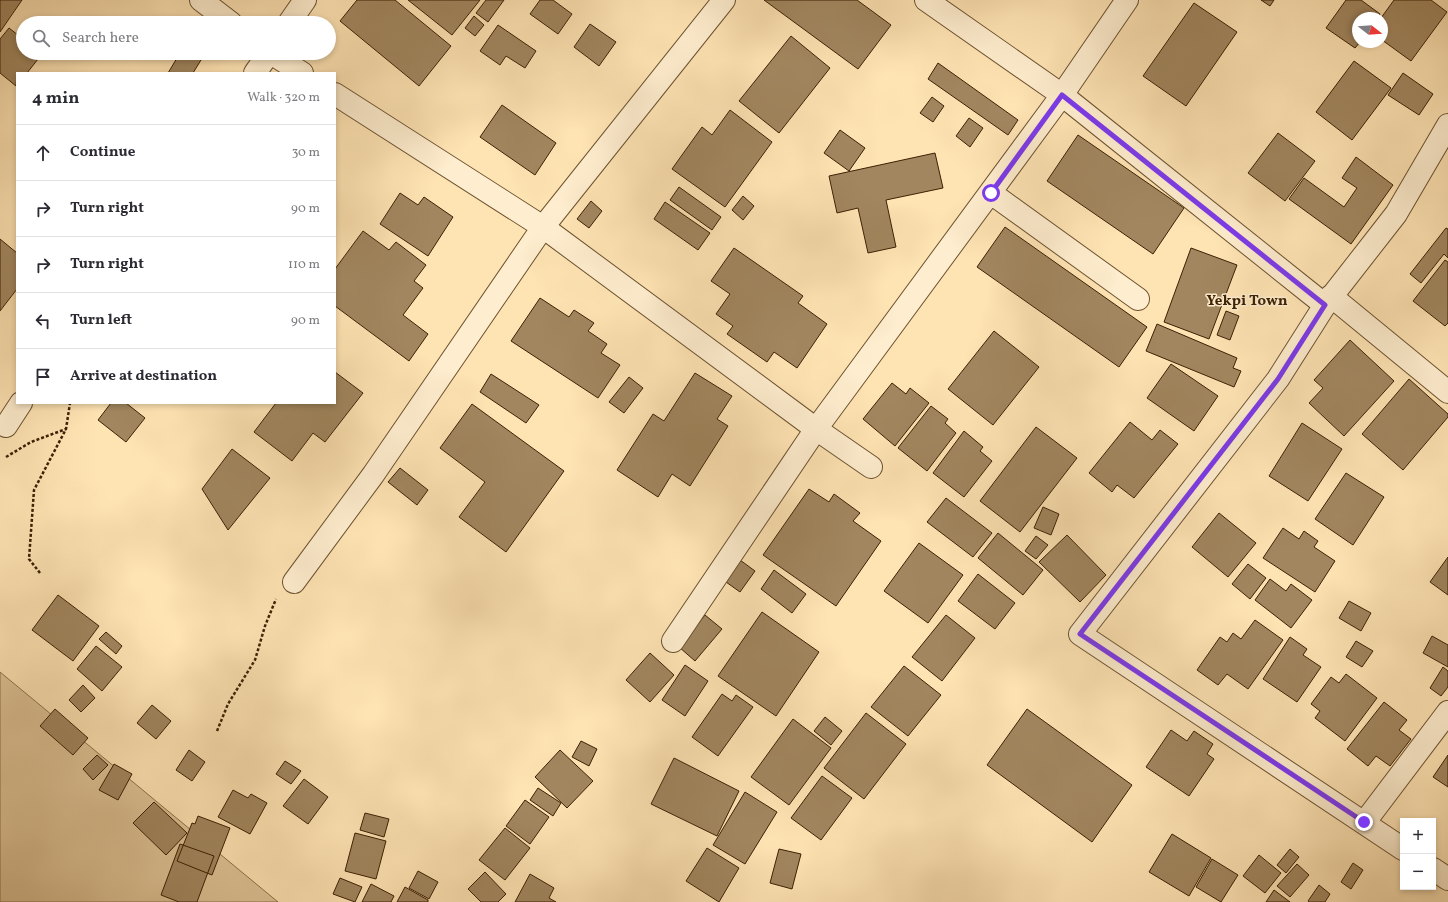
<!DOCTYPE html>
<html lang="en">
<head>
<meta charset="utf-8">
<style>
	:root { --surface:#fff; --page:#f7f7f7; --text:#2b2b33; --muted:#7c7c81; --line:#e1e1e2 }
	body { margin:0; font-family:Vollkorn,serif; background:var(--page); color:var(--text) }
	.controls { position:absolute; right:12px; bottom:12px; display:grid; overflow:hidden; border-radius:0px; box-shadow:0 2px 6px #0003 }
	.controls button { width:36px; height:36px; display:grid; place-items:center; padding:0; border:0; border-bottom:1px solid var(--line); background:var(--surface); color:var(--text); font:20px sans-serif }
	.compass { position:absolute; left:1352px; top:12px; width:36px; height:36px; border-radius:50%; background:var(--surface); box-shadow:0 2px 6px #0003; rotate:107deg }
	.stop { position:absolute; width:12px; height:12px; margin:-9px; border:3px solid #7c3aed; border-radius:50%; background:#fff }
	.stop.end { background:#7c3aed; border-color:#fff; box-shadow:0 1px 4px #0008 }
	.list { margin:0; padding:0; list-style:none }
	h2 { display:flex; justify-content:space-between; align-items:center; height:52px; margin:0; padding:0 16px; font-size:17px }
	h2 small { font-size:13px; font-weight:400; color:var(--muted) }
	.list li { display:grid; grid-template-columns:26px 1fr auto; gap:12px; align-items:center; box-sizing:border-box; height:56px; padding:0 16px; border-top:1px solid var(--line) }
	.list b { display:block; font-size:15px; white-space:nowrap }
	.list em { font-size:13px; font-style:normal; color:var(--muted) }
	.icon { flex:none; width:22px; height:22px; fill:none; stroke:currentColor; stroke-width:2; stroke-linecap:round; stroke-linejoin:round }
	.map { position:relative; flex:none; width:1448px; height:902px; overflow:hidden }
	.search { position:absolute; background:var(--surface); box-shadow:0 2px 6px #0003; left:16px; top:16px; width:320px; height:44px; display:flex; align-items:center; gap:10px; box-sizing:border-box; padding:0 14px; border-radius:22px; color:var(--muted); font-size:15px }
	.panel { position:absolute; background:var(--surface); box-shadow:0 2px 6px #0003; left:16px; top:72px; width:320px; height:332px; border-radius:0px }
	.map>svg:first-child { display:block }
	.green { fill:#ddc295; stroke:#8c724c }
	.building { fill:#a1865f; stroke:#3c2104 }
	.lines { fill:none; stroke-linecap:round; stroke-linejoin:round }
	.minor-casing { stroke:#6c5230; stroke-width:24 }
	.path { stroke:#3c2104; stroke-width:2.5; stroke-dasharray:3 2; stroke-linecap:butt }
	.minor { stroke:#feedce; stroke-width:22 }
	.route { stroke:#7c3aed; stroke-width:5 }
	.labels { text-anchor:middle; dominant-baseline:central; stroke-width:3; stroke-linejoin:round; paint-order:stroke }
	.neighbourhood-label { font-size:15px; font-weight:bold; fill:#3c2104; stroke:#feedce }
</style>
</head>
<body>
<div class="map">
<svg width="1448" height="902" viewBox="0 0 1448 902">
	<rect width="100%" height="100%" fill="#fee3b3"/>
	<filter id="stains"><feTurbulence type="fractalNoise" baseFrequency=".005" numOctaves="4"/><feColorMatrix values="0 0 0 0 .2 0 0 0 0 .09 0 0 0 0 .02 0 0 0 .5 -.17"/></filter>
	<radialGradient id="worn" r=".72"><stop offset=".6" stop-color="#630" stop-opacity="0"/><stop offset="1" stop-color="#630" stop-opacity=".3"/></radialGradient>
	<path class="green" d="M0,672L278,902H0Z"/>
	<path class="building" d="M0,0H22L0,32Z
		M357,0H395L451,46L419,86L340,21Z
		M408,0H480L452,35Z
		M486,0H504L488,22L476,13Z
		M540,0H553L572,14L558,34L530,14Z
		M764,0H857L891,25L858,69Z
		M1261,0H1274L1270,6Z
		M1346,0H1361L1380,14L1377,18H1358V42H1360L1355,48L1326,28Z
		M1394,0H1431L1447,12L1411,61L1382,40V18H1381Z
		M1194,3L1237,32L1186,106L1143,76Z
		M474,16L484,25L475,36L465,28Z
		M590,24L616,42L599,66L574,47Z
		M498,25L536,51L525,68L506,56L500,65L480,51Z
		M9,28L23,39V53H40L42,54L27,73H17L16,86L0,73V39Z
		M791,36L830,68L779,133L739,101Z
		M180,53H189L201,60L193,73H168Z
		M1354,61L1391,88L1352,140L1316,112Z
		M938,63L1018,120L1008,135L928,79Z
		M1403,73L1433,94L1419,115L1388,95Z
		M932,97L944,106L933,122L920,113Z
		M502,105L556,143L535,175L480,137Z
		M730,110L772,142L725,207L672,169L702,127L712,135Z
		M969,118L983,128L970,147L956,136Z
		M840,130L865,148L849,171L824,153Z
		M1278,133L1315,161L1285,201L1248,173Z
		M1078,135L1184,208L1153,254L1047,181Z
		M935,153L943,188L886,200L896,247L868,253L858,208L837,213L829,176Z
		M1356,157L1393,185L1351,244L1289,199L1304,178L1344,207L1357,188L1342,178Z
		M679,187L721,217L712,230L670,200Z
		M400,193L418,205L424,197L453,217L428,256L380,224Z
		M743,196L754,206L743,220L732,210Z
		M591,201L602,211L589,228L577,219Z
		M665,202L710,233L698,250L654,219Z
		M1005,227L1147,327L1119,367L977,267Z
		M1446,228L1448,229V258L1444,254L1421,283L1410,274Z
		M363,231L389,250L396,242L426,265L414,281L423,288L403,315L428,334L409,361L335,306V269Z
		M0,239L17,253V289L0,311Z
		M734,248L803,296L798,303L827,324L797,368L774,352L767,362L727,334L733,326L716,314L730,294L711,281Z
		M1191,248L1237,265L1209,339L1164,322Z
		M1445,260L1448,262V323L1445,326L1413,301Z
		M540,298L569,317L574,310L594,323L588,331L607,344L601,353L620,365L598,398L511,341Z
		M1226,311L1239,316L1230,340L1217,335Z
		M1157,324L1237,358L1233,368L1241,371L1234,387L1146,351Z
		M994,331L1039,367L993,425L948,389Z
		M1350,340L1394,381L1344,436L1309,403L1323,388L1314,380Z
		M1171,364L1218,396L1194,431L1147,398Z
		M335,372L363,393L325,442L313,433L292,461L254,432L276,403H335Z
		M695,373L732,396L717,419L728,426L690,486L672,474L658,497L617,470L653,414L664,421Z
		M491,374L539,405L526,423L480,392Z
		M629,377L643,388L624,413L609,402Z
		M1409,379L1448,414V417L1403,470L1362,434Z
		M892,383L906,394L910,388L929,403L895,446L863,419Z
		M111,403H126L145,418L126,442L98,420Z
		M472,404L564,471L506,552L459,517L485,482L440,448Z
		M931,406L948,419L945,423L956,433L927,471L898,448Z
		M1130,422L1152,440L1160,430L1178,444L1134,498L1117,485L1112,492L1089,473Z
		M1302,423L1342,449L1308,501L1269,476Z
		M1036,427L1077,458L1020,532L980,501Z
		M964,431L983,447L980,451L992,461L964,497L933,473Z
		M232,449L270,478L228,530L202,489Z
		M400,468L428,490L417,505L388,482Z
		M1346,473L1384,497L1353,545L1315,519Z
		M809,489L829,502L834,494L860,513L853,521L881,541L836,606L763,555Z
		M946,498L992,533L973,557L927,522Z
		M1043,507L1059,514L1051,535L1034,528Z
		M1219,513L1256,543L1228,577L1192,547Z
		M1283,528L1299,539L1304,531L1318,541L1314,547L1335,561L1315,592L1263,558Z
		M998,533L1043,570L1023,595L978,558Z
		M1067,535L1106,575L1080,602L1039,562Z
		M1036,536L1048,545L1036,559L1025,551Z
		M919,543L963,575L928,623L884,591Z
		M1448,557V595L1430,582Z
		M740,560L755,571L740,592L726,582Z
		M1248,564L1266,578L1250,599L1232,584Z
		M774,570L806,594L792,613L761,589Z
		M978,574L1015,603L995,629L958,601Z
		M1270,579L1286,591L1291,584L1312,600L1291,628L1255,600Z
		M58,595L99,626L73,661L32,630Z
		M1349,601L1371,613L1361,631L1339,618Z
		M762,612L819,652L776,716L718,676Z
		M705,615L722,629L695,661L679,647Z
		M946,615L975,638L942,681L912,657Z
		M1255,620L1283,640L1248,689L1227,674L1218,685L1197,670L1220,637L1227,642L1233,633L1241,639Z
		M106,632L122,646L116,654L99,639Z
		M1432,636L1448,645V667L1423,653Z
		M1290,637L1307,649L1303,655L1321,667L1297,702L1263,679Z
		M1356,641L1373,651L1362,667L1346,657Z
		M96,646L122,667L102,691L77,669Z
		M650,653L674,675L650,702L626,680Z
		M685,665L708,681L685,716L662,700Z
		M904,666L941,695L908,736L871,707Z
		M1443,667L1448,671V687L1441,696L1430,688Z
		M1346,674L1377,698L1345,741L1315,718L1320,711L1311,704L1331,677L1339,683Z
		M83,685L95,698L81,712L69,700Z
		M722,694L732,701L736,695L753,707L718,756L692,737Z
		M1384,702L1407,720L1399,730L1411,739L1390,766L1376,756L1368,766L1347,749Z
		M152,705L171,721L156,739L137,723Z
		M55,709L88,738L73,755L40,726Z
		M1027,709L1132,785L1092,842L987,765Z
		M866,713L906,744L864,799L824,768Z
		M825,717L842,731L831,745L814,731Z
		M793,719L831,748L789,805L751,777Z
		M1171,730L1187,741L1194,731L1213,744L1207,754L1214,759L1189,796L1146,767Z
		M581,741L597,749L589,766L572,757Z
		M189,750L205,762L192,781L176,770Z
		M560,750L593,781L567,808L535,777Z
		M97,755L108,765L93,780L83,769Z
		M1448,755V787L1433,777Z
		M674,758L739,791L717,836L651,804Z
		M285,761L301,771L291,784L276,774Z
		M114,764L132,774L118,800L99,790Z
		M822,776L852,798L821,840L791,818Z
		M304,779L328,797L308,824L283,806Z
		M538,788L561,803L553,816L530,800Z
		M233,790L248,798L251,794L267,803L250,834L218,817Z
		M745,792L777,812L745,864L713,845Z
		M525,800L549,817L530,844L506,826Z
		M154,802L187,833L166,855L133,823Z
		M365,813L389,819L384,837L360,830Z
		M198,816L230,828L212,875L177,861L192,823L195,824Z
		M505,828L530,848L505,880L479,860Z
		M355,833L386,841L376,879L345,871Z
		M1172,834L1211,858L1189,896L1149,872Z
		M180,844L214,856L197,902H179L161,895Z
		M707,848L739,868L719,902L686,881Z
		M779,849L801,854L792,889L770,883Z
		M1290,849L1299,857L1286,873L1277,865Z
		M1259,855L1281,873L1265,893L1243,876Z
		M1212,859L1238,875L1221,902L1196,887Z
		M1353,863L1363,870L1351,889L1341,882Z
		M1297,864L1309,875L1290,897L1277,886Z
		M418,871L438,882L429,899L409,888Z
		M485,872L506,894L498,902H481L468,889Z
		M530,874L554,888L549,898L556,902H515Z
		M340,878L362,887L355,902L333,894Z
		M371,884L394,896L391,902H362Z
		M1319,885L1330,894L1325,902H1309L1308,901Z
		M405,887L428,900V902H397Z
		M1274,890L1290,902H1266Z"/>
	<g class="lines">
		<g class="minor-casing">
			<path id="minor" d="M201,0L231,23
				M926,0L1062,95L1325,305
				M289,23L305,0
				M271,53L302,73
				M255,73L269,53
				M335,94L543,227L816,429L871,467
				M991,193L1138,299
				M1331,296L1448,392
				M6,426L21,403
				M294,582L373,475L543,227L724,0
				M673,641L816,429L1062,95L1127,0
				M1364,823L1448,712
				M1403,849L1080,634L1278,379L1325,305L1396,214L1448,125
				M1433,869L1448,879"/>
		</g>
		<path class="path" d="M6,457L31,442L66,429
			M40,573L29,559L34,490L66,429L70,403
			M217,731L228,704L255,660L265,626L276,599"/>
		<use href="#minor" class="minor"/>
	</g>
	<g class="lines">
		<path class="route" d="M991,193L1062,95L1325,305L1278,379L1080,634L1364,822"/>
	</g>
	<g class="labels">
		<g class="neighbourhood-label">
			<text x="1247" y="301">Yekpi Town</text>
		</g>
	</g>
	<rect width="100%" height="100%" filter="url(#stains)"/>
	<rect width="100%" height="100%" fill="url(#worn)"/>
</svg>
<div class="controls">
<button>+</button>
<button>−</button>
</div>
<svg class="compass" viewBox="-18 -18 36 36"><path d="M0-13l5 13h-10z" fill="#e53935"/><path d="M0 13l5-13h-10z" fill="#7c7c81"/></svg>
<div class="stop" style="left:991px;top:193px"></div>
<div class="stop end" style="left:1364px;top:822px"></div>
<div class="search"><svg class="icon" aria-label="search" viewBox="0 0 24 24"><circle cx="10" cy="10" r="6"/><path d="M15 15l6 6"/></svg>Search here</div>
<section class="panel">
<h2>4 min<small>Walk · 320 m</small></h2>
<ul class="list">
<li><svg class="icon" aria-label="ahead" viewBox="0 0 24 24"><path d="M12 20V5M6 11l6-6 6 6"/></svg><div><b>Continue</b></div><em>30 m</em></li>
<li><svg class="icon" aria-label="right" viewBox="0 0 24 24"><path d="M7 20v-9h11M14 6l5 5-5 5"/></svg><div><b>Turn right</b></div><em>90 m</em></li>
<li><svg class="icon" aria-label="right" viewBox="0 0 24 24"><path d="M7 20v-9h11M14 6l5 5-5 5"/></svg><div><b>Turn right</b></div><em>110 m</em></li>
<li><svg class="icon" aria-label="left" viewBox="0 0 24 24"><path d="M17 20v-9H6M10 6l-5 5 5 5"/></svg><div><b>Turn left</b></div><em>90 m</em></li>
<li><svg class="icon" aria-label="arrive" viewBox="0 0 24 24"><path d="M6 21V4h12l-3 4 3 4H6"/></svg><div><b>Arrive at destination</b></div></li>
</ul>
</section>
</div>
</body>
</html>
